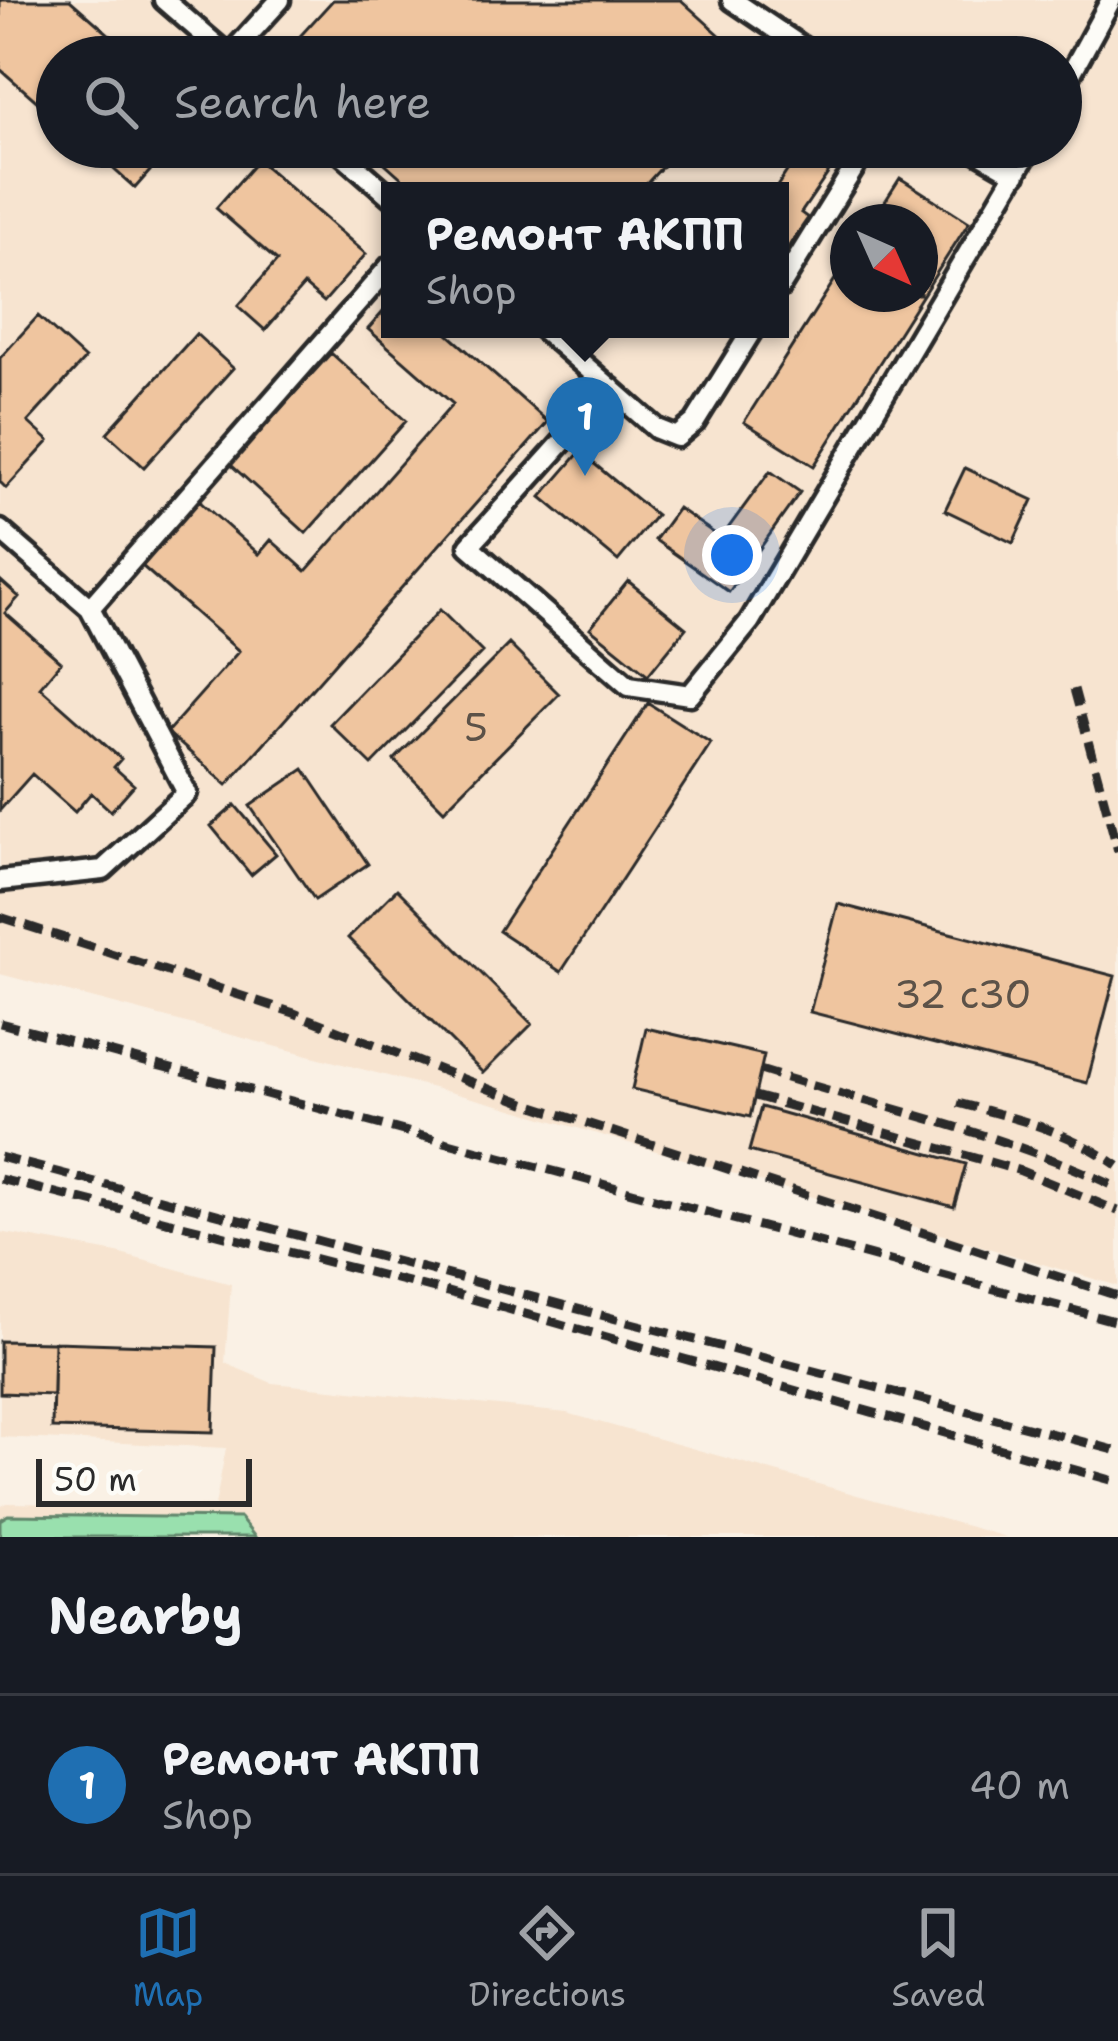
<!DOCTYPE html>
<html lang="en">
<head>
<meta charset="utf-8">
<style>
	:root { --surface:#171b24; --page:#242831; --text:#f1f3f6; --muted:#9ea1a6; --line:#363941; --accent:#1f6fb2 }
	body { margin:0; font-family:"Shantell Sans",sans-serif; background:var(--page); color:var(--text) }
	.compass { position:absolute; left:830px; top:204px; width:108px; height:108px; border-radius:50%; background:var(--surface); box-shadow:0 3px 9px #0004; rotate:135deg }
	.scale { position:absolute; left:36px; bottom:30px; width:216px; box-sizing:border-box; padding-left:12px; border:6px solid #2b2b2b; border-top:0; font-size:33px; line-height:42px; white-space:nowrap; color:#2b2b2b; -webkit-text-stroke:9px #fdfcf7; paint-order:stroke }
	.you { position:absolute; left:732px; top:555px; width:42px; height:42px; margin:-30px; border:9px solid #fff; border-radius:50%; background:#1a73e8; box-shadow:0 0 0 18px #1a73e833 }
	.badge { display:grid; place-items:center; width:78px; height:78px; border-radius:50%; background:var(--accent); color:#fff; font-size:39px; font-weight:700 }
	.pin { position:absolute; translate:-50% -99px; filter:drop-shadow(0 3px 6px #0008) }
	.pin::after { content:''; position:absolute; top:63px; width:42px; height:36px; background:inherit; clip-path:polygon(0 0,100% 0,50% 100%) }
	.popup { position:absolute; left:381px; top:182px; width:408px; height:156px; box-sizing:border-box; display:grid; place-content:center; border-radius:0px; background:var(--surface); filter:drop-shadow(0 3px 9px #0005); font-size:39px; white-space:nowrap; color:var(--muted) }
	.popup b { font-size:45px; color:var(--text) }
	.popup::after { content:''; position:absolute; left:50%; top:100%; margin-left:-24px; border:24px solid transparent; border-top-color:var(--surface) }
	.list { margin:0; padding:0; list-style:none }
	h2 { display:flex; justify-content:space-between; align-items:center; height:156px; margin:0; padding:0 48px; font-size:51px }
	h2 small { font-size:39px; font-weight:400; color:var(--muted) }
	.list li { display:grid; grid-template-columns:78px 1fr auto; gap:36px; align-items:center; box-sizing:border-box; height:180px; padding:0 48px; border-top:3px solid var(--line) }
	.list b { display:block; font-size:45px; white-space:nowrap }
	.list p { margin:0; font-size:39px; white-space:nowrap; color:var(--muted) }
	.list em { font-size:39px; font-style:normal; color:var(--muted) }
	.icon { flex:none; width:66px; height:66px; fill:none; stroke:currentColor; stroke-width:2; stroke-linecap:round; stroke-linejoin:round }
	.map { position:relative; flex:none; width:1118px; height:1537px; overflow:hidden }
	.search { position:absolute; background:var(--surface); box-shadow:0 3px 9px #0004; left:36px; right:36px; top:36px; height:132px; display:flex; align-items:center; gap:30px; box-sizing:border-box; padding:0 42px; border-radius:66px; color:var(--muted); font-size:45px }
	.sheet { height:336px; background:var(--surface) }
	nav { display:flex; justify-content:space-around; align-items:center; box-sizing:border-box; height:168px; border-top:3px solid var(--line); background:var(--surface); font-size:33px; color:var(--muted) }
	nav a { display:grid; justify-items:center; gap:6px }
	nav .on { color:var(--accent) }
	.map>svg:first-child { display:block }
	.built { fill:#f7e4d0; fill-rule:evenodd }
	.green { fill:#99e0ae; stroke:#62866c; stroke-width:3 }
	.building { fill:#efc59f; stroke:#2b2b2b; stroke-width:3 }
	.lines { fill:none; stroke-linecap:round; stroke-linejoin:round }
	.service-casing { stroke:#2b2b2b; stroke-width:27 }
	.service { stroke:#fdfcf7; stroke-width:18 }
	.rail { stroke:#2b2b2b; stroke-width:9; stroke-dasharray:18 9; stroke-linecap:butt }
	.labels { text-anchor:middle; dominant-baseline:central; stroke-width:10; stroke-linejoin:round; paint-order:stroke }
	.number-label { font-size:39px; fill:#5c5248 }
</style>
</head>
<body>
<div class="map">
<svg width="1118" height="1537" viewBox="0 0 1118 1537">
	<rect width="100%" height="100%" fill="#faf1e5"/>
	<filter id="ink" filterUnits="userSpaceOnUse"><feTurbulence type="fractalNoise" baseFrequency=".00833" numOctaves="2"/><feDisplacementMap in="SourceGraphic" scale="24" xChannelSelector="R" yChannelSelector="G"/><feConvolveMatrix kernelMatrix="1 2 1 2 8 2 1 2 1" color-interpolation-filters="sRGB"/></filter>
	<g filter="url(#ink)">
		<path class="built" d="M0,0H1118V1286L502,1106L0,974ZM57,57H1061V147H57ZM390,191H780V329H390ZM848,222H920V294H848Z
			M0,1232L117,1253L231,1284L225,1363L272,1383L567,1413L1006,1537H0V1507L7,1503L215,1506L226,1448L0,1437Z"/>
		<path class="green" d="M8,1515L240,1518L255,1537H0V1520Z"/>
		<path class="building" d="M0,0H70L135,57H57V119L0,69Z
			M333,0H681L744,57H281Z
			M89,147H171L135,188Z
			M367,147H680L640,191H416Z
			M803,147H846L801,213L808,218L780,259V191H774Z
			M258,160L366,254L324,302L304,285L265,330L238,306L277,261L216,208Z
			M900,178L969,222L814,466L744,422L848,259V294H920V222H872Z
			M390,304V329H452L448,334L548,422L227,785L167,732L239,651L142,566L199,501L259,554L271,540L306,571L453,404L368,329Z
			M38,316L85,359L28,422L49,441L6,488L0,482V358Z
			M196,334L233,368L144,467L107,433Z
			M331,353L406,421L306,533L230,464Z
			M580,452L656,515L618,561L541,497Z
			M965,468L1033,500L1013,543L945,510Z
			M770,471L800,492L729,592L655,540L678,508L721,538Z
			M0,580L19,597L5,613L61,662L40,687L121,759L114,767L134,785L111,811L91,793L75,812L32,774L0,810Z
			M628,581L686,628L648,675L590,628Z
			M440,610L482,652L372,765L330,724Z
			M509,644L559,694L444,810L394,760Z
			M648,703L711,743L561,972L499,931Z
			M304,769L368,864L315,900L250,806Z
			M235,805L276,854L251,875L211,826Z
			M397,889L532,1024L483,1073L348,938Z
			M838,904L1115,976L1087,1083L810,1012Z
			M646,1028L764,1055L750,1117L632,1089Z
			M761,1107L966,1164L954,1207L749,1151Z
			M0,1341L54,1342L53,1395L0,1393Z
			M54,1342L216,1347L213,1432L52,1428Z"/>
		<g class="lines">
			<g class="service-casing">
				<path id="service" d="M164,0L230,57
					M732,0L817,57
					M229,56L280,0
					M1061,92L1111,0
					M334,147L390,196
					M969,147L1016,174
					M780,287L867,147
					M543,329L657,429L677,437L695,422L753,329
					M611,388L469,546L629,686L690,695L750,621L1031,147
					M0,530L90,608
					M0,881L103,870L187,793L90,608L390,266"/>
			</g>
			<use href="#service" class="service"/>
			<path class="rail" d="M1074,689L1118,851
				M0,917L294,1013L525,1103L1118,1296
				M0,1023L1118,1322
				M760,1070C876,1106 1010,1135 1118,1188
				M755,1096L1021,1171L1118,1211
				M958,1103C1015,1118 1070,1131 1118,1166
				M0,1157L1118,1451
				M0,1179L455,1294L1118,1482"/>
		</g>
	</g>
	<g class="labels">
		<g class="number-label">
			<text x="476" y="727">5</text>
			<text x="963" y="994">32 с30</text>
		</g>
	</g>
</svg>
<svg class="compass" viewBox="-18 -18 36 36"><path d="M0-13l5 13h-10z" fill="#e53935"/><path d="M0 13l5-13h-10z" fill="#9ea1a6"/></svg>
<div class="scale">50 m</div>
<div class="you"></div>
<div class="pin badge" style="left:585px;top:476px">1</div>
<div class="popup"><b>Ремонт АКПП</b>Shop</div>
<div class="search"><svg class="icon" aria-label="search" viewBox="0 0 24 24"><circle cx="10" cy="10" r="6"/><path d="M15 15l6 6"/></svg>Search here</div>
</div>
<section class="sheet">
<h2>Nearby<small></small></h2>
<ul class="list">
<li><span class="badge">1</span><div><b>Ремонт АКПП</b><p>Shop</p></div><em>40 m</em></li>
</ul>
</section>
<nav>
<a class="on"><svg class="icon" aria-label="map" viewBox="0 0 24 24"><path d="M3 6l6-2 6 2 6-2v14l-6 2-6-2-6 2zM9 4v14M15 6v14"/></svg>Map</a>
<a><svg class="icon" aria-label="directions" viewBox="0 0 24 24"><path d="M12 3l9 9-9 9-9-9zM9 14v-3h6M13 9l2 2-2 2"/></svg>Directions</a>
<a><svg class="icon" aria-label="saved" viewBox="0 0 24 24"><path d="M7 4h10v16l-5-4-5 4z"/></svg>Saved</a>
</nav>
</body>
</html>
